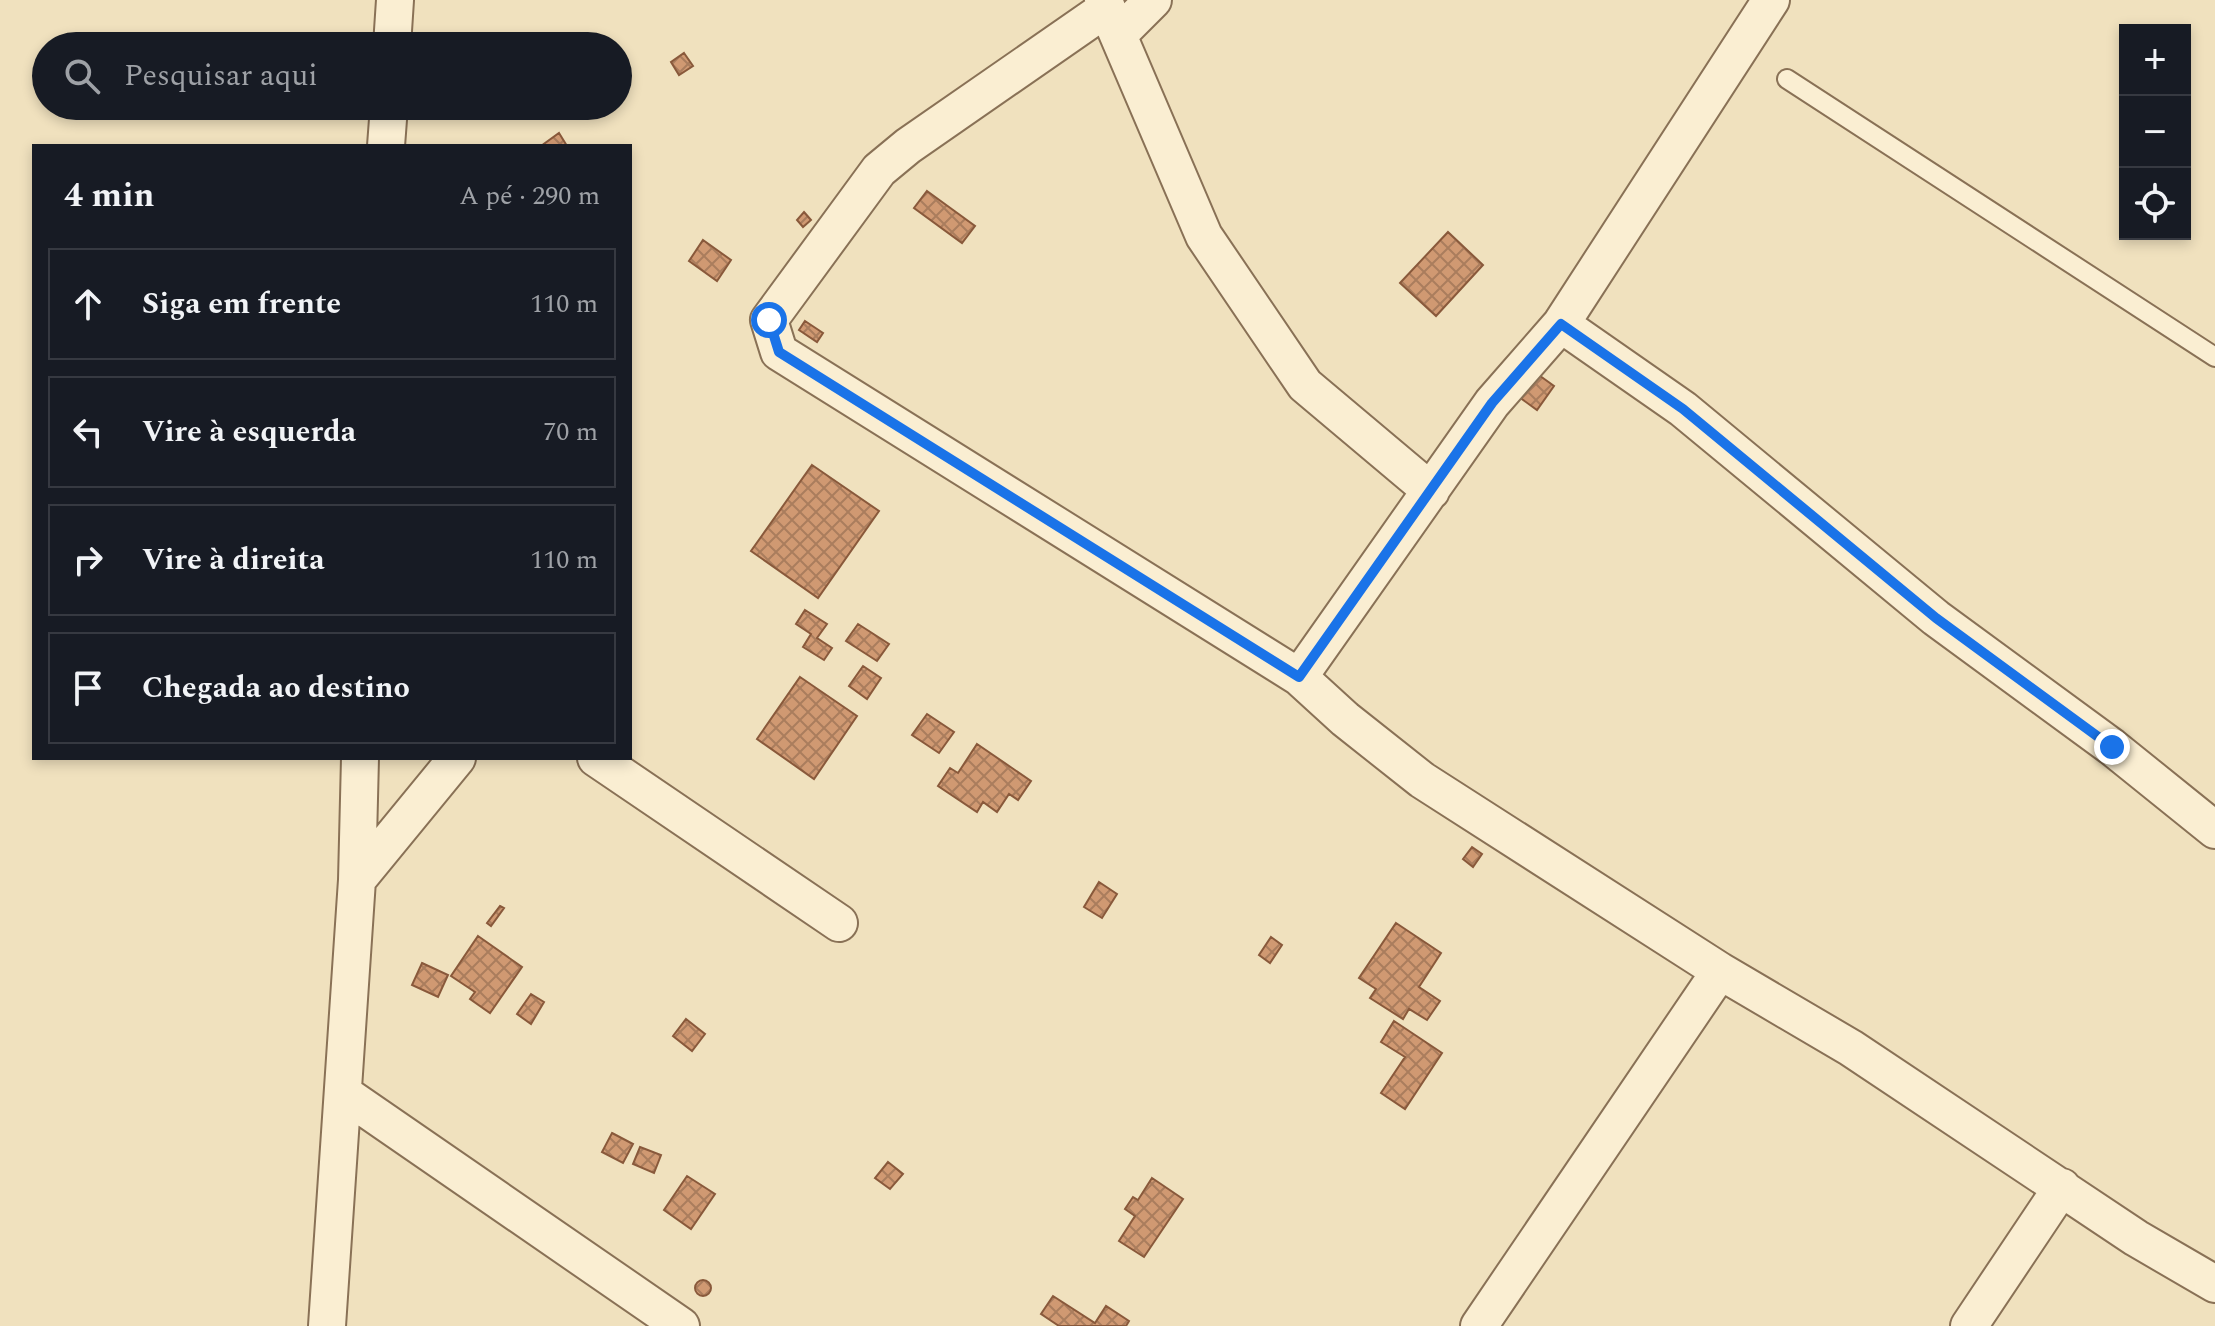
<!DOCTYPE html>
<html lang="pt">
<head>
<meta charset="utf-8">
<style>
	:root { --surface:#171b24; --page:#242831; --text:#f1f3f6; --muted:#9ea1a6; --line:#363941 }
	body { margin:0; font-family:Spectral,serif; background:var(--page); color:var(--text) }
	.controls { position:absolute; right:24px; top:24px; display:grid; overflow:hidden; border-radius:0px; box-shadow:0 4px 12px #0003 }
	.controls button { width:72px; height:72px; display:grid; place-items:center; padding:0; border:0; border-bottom:2px solid var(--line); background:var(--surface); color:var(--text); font:40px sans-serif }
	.stop { position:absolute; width:24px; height:24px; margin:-18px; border:6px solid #1a73e8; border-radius:50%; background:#fff }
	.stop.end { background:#1a73e8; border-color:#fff; box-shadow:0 2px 8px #0008 }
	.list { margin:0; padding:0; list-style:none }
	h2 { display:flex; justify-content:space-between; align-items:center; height:104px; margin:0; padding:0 32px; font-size:34px }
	h2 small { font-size:26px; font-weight:400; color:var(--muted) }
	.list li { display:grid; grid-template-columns:52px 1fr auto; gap:24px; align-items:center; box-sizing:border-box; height:112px; margin:0 16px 16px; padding:0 16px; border:2px solid var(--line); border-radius:0px }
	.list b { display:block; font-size:30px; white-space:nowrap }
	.list em { font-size:26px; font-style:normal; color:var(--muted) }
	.icon { flex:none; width:44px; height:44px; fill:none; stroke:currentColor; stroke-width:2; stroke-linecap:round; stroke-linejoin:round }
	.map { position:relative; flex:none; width:2215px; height:1326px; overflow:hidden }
	.search { position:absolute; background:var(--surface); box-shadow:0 4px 12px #0003; left:32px; top:32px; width:600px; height:88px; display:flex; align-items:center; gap:20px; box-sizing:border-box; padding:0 28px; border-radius:44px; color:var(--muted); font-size:30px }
	.panel { position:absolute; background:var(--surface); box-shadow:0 4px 12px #0003; left:32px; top:144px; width:600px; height:616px; border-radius:0px }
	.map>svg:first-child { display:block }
	.building { fill:url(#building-cross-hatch); stroke:#89593b; stroke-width:2 }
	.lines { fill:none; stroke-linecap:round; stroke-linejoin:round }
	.service-casing { stroke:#897156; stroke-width:22 }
	.minor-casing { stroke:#897156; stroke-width:40 }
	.service { stroke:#faeed2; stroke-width:18 }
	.minor { stroke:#faeed2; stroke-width:36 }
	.route { stroke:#1a73e8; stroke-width:10 }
</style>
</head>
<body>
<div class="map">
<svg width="2215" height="1326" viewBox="0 0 2215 1326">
	<defs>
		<pattern id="building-cross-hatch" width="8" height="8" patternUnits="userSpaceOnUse" patternTransform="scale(2)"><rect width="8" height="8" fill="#d09972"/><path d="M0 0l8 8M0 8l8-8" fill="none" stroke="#aa7d5d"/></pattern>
	</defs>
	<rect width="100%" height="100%" fill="#f0e1be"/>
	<path class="building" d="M684,53L693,66L679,75L671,62Z
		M559,133L567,146H541Z
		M927,191L975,226L962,243L914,208Z
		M804,212L811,220L803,227L797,220Z
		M1448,232L1483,265L1436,316L1400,283Z
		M703,240L731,260L717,281L689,261Z
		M805,321L823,333L817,342L799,330Z
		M1536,373L1554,386L1537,410L1519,397Z
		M812,465L879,511L818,598L751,551Z
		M805,610L827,624L817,638L832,648L824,660L803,647L811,634L796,624Z
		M858,624L889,644L877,661L846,641Z
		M863,666L881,678L867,699L849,686Z
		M800,677L857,716L814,779L757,739Z
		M927,714L954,732L939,753L912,735Z
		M977,744L1031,781L1018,800L1009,794L997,812L983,802L977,812L938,786L950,768L958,773Z
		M1472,847L1482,854L1473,867L1463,859Z
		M1099,882L1117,894L1102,918L1084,907Z
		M500,906L504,908L491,926L487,923Z
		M1396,923L1441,953L1419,987L1440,1001L1427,1020L1409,1009L1403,1019L1370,998L1376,989L1359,978Z
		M478,936L522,967L490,1013L470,999L475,992L451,976Z
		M1271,937L1282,945L1270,963L1259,955Z
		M422,963L448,975L438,997L412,985Z
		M531,994L544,1002L531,1024L517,1014Z
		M686,1019L705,1034L692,1051L673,1036Z
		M1394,1021L1442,1053L1405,1109L1381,1093L1405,1057L1381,1042Z
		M612,1133L633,1144L623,1163L602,1152Z
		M640,1147L661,1155L654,1173L633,1164Z
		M888,1162L903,1174L890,1189L875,1178Z
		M687,1176L715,1194L691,1229L664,1210Z
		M1152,1178L1183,1199L1144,1257L1119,1241L1135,1216L1125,1209L1133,1197L1138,1200Z
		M695 1288a8 8 0 1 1 16 0a8 8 0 1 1-16 0Z
		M1053,1296L1095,1323L1106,1306L1129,1321L1126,1326H1059L1041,1314Z"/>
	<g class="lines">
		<g class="service-casing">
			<path id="service" d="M1787,79L2215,357"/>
		</g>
		<g class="minor-casing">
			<path id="minor" d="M1103,0L1204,236L1305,385L1431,491
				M1107,8L908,146L879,170L769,320L779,352L1299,677L1345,719L1422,780L1720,971L1851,1048L2136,1238L2215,1284
				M1120,33L1153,0
				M392,46L395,0
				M386,146L389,106
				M1561,324L1771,0
				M1299,677L1492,403L1561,324L1683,409L1936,618L2112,747L2215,830
				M596,758L839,923
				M357,880L457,758
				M343,1093L681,1326
				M327,1326L357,880L360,758
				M1479,1326L1720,971
				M1969,1326L2062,1187"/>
		</g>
		<use href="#service" class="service"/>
		<use href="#minor" class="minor"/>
	</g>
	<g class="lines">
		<path class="route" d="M769,320L779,352L1299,677L1492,403L1561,324L1683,409L1936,618L2112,747"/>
	</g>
</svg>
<div class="controls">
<button>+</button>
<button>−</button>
<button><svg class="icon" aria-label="locate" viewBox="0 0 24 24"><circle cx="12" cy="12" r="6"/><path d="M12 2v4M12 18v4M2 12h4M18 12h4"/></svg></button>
</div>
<div class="stop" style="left:769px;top:320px"></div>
<div class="stop end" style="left:2112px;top:747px"></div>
<div class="search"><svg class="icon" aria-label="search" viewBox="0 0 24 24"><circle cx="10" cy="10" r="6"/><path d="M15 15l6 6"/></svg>Pesquisar aqui</div>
<section class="panel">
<h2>4 min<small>A pé · 290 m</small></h2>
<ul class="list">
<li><svg class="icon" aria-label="ahead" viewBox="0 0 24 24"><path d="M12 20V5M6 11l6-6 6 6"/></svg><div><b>Siga em frente</b></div><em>110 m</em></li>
<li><svg class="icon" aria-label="left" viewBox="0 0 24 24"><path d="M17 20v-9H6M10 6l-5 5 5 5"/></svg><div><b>Vire à esquerda</b></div><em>70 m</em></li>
<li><svg class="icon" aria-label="right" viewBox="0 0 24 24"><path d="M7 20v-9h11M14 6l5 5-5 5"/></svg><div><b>Vire à direita</b></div><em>110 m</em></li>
<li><svg class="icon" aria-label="arrive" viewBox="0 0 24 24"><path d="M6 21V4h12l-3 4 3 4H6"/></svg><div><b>Chegada ao destino</b></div></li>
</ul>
</section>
</div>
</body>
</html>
